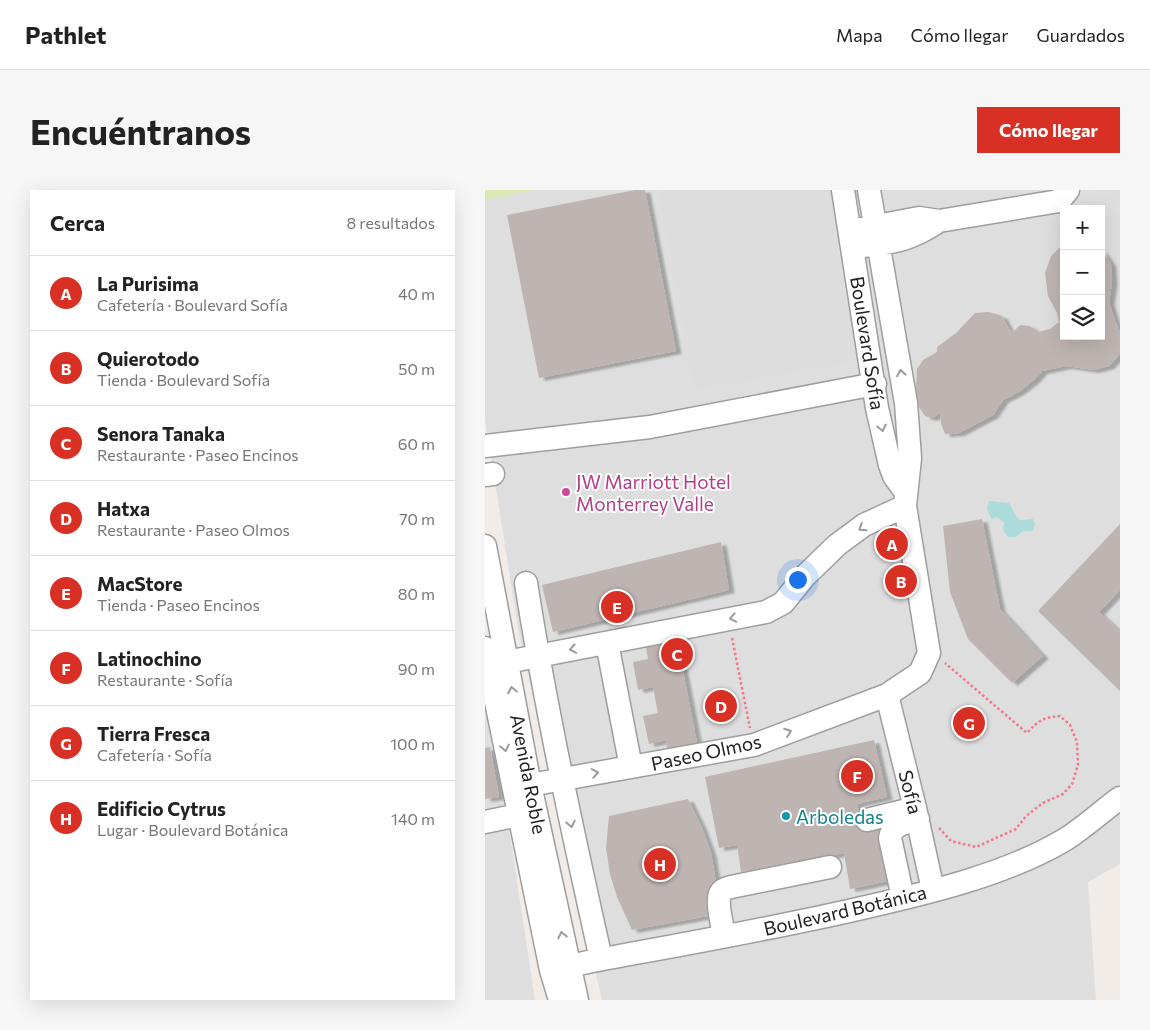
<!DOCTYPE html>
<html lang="es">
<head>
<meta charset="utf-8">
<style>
	:root { --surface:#fff; --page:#f6f6f6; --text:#222; --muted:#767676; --line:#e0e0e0; --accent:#d93025 }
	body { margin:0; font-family:Commissioner,sans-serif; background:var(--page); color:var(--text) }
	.controls { position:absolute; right:15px; top:15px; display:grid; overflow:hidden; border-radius:0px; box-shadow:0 5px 20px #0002 }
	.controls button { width:45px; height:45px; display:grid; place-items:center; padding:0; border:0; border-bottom:1px solid var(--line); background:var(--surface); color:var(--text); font:25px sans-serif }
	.you { position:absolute; left:312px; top:389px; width:18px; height:18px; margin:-12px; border:4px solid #fff; border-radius:50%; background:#1a73e8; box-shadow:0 0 0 8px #1a73e833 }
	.badge { display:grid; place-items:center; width:32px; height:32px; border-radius:50%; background:var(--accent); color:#fff; font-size:16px; font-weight:700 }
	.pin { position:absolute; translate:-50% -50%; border:2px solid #fff; box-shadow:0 1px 5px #0006 }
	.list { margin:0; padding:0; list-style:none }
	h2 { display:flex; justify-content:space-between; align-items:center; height:65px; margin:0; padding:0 20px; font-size:21px }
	h2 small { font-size:16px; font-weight:400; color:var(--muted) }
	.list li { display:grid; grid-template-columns:32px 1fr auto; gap:15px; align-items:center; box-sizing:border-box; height:75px; padding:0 20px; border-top:1px solid var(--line) }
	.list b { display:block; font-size:19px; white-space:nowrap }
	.list p { margin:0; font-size:16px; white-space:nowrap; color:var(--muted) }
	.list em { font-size:16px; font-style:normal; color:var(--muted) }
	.icon { flex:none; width:28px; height:28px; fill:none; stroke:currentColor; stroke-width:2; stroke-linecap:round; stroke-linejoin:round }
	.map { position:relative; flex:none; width:635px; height:810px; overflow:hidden; border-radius:0px }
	header { display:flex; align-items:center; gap:30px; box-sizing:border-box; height:70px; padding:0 25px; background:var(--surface); border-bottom:1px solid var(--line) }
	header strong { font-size:24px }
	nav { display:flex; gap:28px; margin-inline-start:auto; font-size:18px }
	.intro { display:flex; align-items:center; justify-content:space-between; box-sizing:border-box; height:120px; padding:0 30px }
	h1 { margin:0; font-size:35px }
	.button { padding:12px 22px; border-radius:0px; background:var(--accent); color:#fff; font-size:18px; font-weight:700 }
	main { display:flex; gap:30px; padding:0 30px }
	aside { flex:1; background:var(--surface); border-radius:0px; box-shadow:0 5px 20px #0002 }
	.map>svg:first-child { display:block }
	.residential { fill:#dfdede; fill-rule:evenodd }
	.grass { fill:#dae8b2 }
	.parking { fill:#ddd }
	.water { fill:#abdcdb }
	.building { fill:#beb4b1; filter:url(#shadow) }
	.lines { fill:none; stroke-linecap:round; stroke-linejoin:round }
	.minor-casing { stroke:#9e9e9e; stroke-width:25 }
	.path { stroke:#f37789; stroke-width:2.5; stroke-dasharray:2.5 2.5; stroke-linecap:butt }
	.minor { stroke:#fff; stroke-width:22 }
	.oneway { stroke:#9b9b9b }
	.hotel-dot { fill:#d1479c; stroke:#fff; stroke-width:2 }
	.culture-dot { fill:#0f9aa8; stroke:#fff; stroke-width:2 }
	.labels { text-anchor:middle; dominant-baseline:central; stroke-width:4; stroke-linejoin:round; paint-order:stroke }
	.street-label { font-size:19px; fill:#212121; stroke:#fff }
	.hotel-label { font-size:19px; fill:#b23c85; stroke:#fff; text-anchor:start }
	.culture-label { font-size:19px; fill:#0d838f; stroke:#fff; text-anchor:start }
</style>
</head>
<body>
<header>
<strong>Pathlet</strong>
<nav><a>Mapa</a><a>Cómo llegar</a><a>Guardados</a></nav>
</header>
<div class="intro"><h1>Encuéntranos</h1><a class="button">Cómo llegar</a></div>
<main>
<aside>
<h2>Cerca<small>8 resultados</small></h2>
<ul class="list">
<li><span class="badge">A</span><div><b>La Purisima</b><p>Cafetería · Boulevard Sofía</p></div><em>40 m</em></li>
<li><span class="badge">B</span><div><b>Quierotodo</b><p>Tienda · Boulevard Sofía</p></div><em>50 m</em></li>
<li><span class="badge">C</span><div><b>Senora Tanaka</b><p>Restaurante · Paseo Encinos</p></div><em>60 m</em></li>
<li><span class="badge">D</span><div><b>Hatxa</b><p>Restaurante · Paseo Olmos</p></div><em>70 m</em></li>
<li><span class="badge">E</span><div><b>MacStore</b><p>Tienda · Paseo Encinos</p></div><em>80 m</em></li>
<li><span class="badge">F</span><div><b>Latinochino</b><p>Restaurante · Sofía</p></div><em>90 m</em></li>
<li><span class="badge">G</span><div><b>Tierra Fresca</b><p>Cafetería · Sofía</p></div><em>100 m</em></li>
<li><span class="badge">H</span><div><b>Edificio Cytrus</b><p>Lugar · Boulevard Botánica</p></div><em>140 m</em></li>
</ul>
</aside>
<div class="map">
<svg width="635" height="810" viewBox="0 0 635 810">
	<defs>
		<filter id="shadow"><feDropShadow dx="5.5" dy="3" stdDeviation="1" flood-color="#0004"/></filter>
	</defs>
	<rect width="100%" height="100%" fill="#f1ece8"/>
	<path class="residential" d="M0,0H635V674L603,692L611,810H117L34,444L0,230ZM579,19H616V146H579Z
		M0,481L50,810H0Z"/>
	<path class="grass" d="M0,0H50L0,10Z"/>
	<path class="parking" d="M188,0H361L391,167L210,200L174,2Z
		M612,0H635V16L615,19Z"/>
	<path class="water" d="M504,311L524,313C528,319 529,325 535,330L548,329L550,335L547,341H538L531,347H523L518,340L519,332L512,327L506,329L502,318Z"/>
	<path class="building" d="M150,0H160L191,161L54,188L22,25Z
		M579,53V146H616V59L626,74L627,93L624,112L630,131L635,141L634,165L624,176L609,180L581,176L557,181L550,189L535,201L518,210L508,225L474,243L460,244L456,234L455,223L447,228L440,226L434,217L431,198L432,179L438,170L452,162V157L471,143L490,123L504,122L517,126L524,139L528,142L535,135L545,136L553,142L565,139L574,132L572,123L563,106L560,83L566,66Z
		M497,329L515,419L558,466L527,493L483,449L465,402L458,336Z
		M635,334V400L614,422L635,442V501L553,421Z
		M236,352L244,400L68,442L57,395Z
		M192,450L212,553L182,560L181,550L164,554L158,526L173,523L168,497L153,500L148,472L163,469L161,457Z
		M389,550L402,607L372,614L378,641L395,638L403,691L365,699L359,663L256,682L252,655L234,658L220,587Z
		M5,557L14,607L0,609V558Z
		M203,609L217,638L226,663L231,693L228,725L147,740L132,707L125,684L121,658L124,626Z"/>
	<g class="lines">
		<g class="minor-casing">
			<path id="minor" d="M358,0L392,218L405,275L409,286L420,301
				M376,39L434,28L454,31L574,11L583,0
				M378,56C411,52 426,50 454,31
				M0,256L165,237L390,194
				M0,285L8,284
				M0,356L45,595L92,810
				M41,393C61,520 88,644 116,769
				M122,453L146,577
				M0,458L66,780L75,810
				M22,472L281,422L298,413L320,386L352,355L379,335L420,316
				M402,505L430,618L448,700
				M45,595L269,555L402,505L435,483L444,463L420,316L425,268L421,213L384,0
				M382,630L427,619
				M0,632L34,625
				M418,708L405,648C407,634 421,633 433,629
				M239,746C238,737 230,709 236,702C238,699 243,698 246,697L345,677
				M66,780C83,777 100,772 118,769C205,753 291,738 377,718C443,703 523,684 581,649C600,637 617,621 635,608"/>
		</g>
		<path class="path" d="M247,448L265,538
			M454,638L466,651L491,657L531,639L541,626L558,613L578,604L587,594L593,575L592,552L585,535L575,526C558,527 553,531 542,543L460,473"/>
		<use href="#minor" class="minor"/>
	</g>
	<defs><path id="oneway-chevron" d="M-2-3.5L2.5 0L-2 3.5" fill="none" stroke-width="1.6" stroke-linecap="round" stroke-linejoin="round" transform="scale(1.25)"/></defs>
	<g class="oneway">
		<use href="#oneway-chevron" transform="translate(416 183) rotate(-100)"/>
		<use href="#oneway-chevron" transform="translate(397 238) rotate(78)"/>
		<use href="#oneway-chevron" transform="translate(377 338) rotate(147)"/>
		<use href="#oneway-chevron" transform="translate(248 428) rotate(169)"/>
		<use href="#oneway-chevron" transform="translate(88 459) rotate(169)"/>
		<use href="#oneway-chevron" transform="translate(27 500) rotate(-101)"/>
		<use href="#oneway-chevron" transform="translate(303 542) rotate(-20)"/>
		<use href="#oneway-chevron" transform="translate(20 558) rotate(78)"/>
		<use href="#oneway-chevron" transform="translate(110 583) rotate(-10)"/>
		<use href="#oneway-chevron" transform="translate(86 634) rotate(77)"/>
		<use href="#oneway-chevron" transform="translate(77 745) rotate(-102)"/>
	</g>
	<circle class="hotel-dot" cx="81" cy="302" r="5"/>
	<circle class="culture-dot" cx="301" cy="626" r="5"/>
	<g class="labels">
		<g class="street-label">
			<text transform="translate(383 153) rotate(81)">Boulevard Sofía</text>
			<text transform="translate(221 562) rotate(-12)">Paseo Olmos</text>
			<text transform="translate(44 584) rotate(79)">Avenida Roble</text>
			<text transform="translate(426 602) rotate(76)">Sofía</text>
			<text transform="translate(360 720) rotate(-13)">Boulevard Botánica</text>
		</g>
		<g class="hotel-label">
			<text x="91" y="291">JW Marriott Hotel<tspan x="91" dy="22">Monterrey Valle</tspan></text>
		</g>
		<g class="culture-label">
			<text x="311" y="626">Arboledas</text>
		</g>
	</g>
</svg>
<div class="controls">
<button>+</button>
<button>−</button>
<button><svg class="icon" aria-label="layers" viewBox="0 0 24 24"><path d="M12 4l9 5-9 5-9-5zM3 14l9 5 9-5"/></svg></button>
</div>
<div class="you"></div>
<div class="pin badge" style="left:407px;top:354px">A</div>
<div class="pin badge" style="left:416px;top:391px">B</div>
<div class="pin badge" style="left:192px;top:464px">C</div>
<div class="pin badge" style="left:236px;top:516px">D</div>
<div class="pin badge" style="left:132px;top:417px">E</div>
<div class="pin badge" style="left:372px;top:586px">F</div>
<div class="pin badge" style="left:484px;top:533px">G</div>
<div class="pin badge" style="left:175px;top:674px">H</div>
</div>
</main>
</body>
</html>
